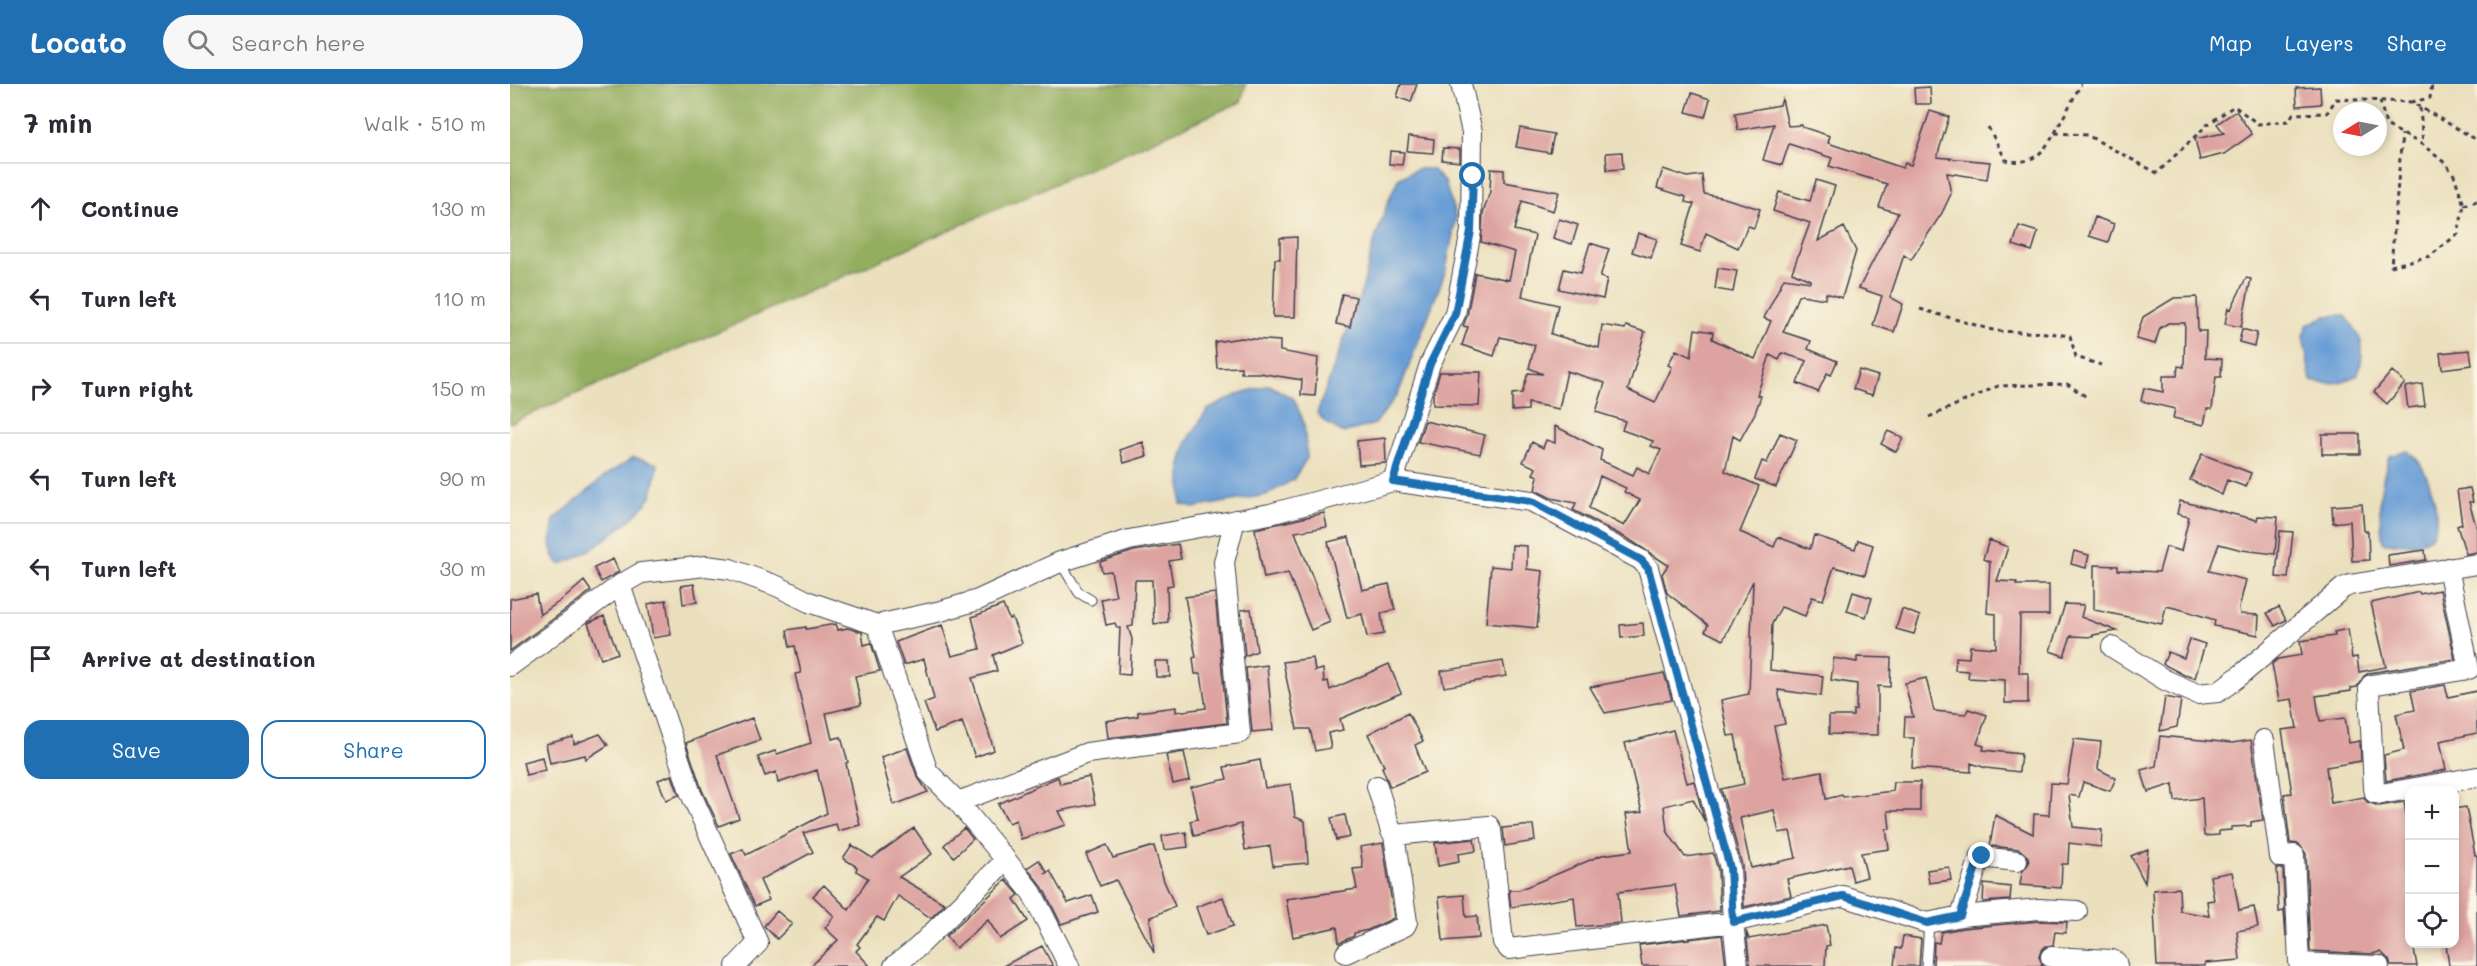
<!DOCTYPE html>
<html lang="en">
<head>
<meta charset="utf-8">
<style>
	:root { --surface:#fff; --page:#f7f7f7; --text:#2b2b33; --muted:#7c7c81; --line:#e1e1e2; --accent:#1f6fb2 }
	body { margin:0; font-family:Mali,sans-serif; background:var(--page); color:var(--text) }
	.controls { position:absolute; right:18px; bottom:18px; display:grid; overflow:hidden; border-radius:12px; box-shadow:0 3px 9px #0003 }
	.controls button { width:54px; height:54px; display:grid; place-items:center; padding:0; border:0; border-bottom:2px solid var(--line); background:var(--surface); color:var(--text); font:30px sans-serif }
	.compass { position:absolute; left:1823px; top:18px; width:54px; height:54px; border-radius:50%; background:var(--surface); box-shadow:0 3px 9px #0003; rotate:260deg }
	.stop { position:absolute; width:18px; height:18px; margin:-14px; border:4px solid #1f6fb2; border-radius:50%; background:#fff }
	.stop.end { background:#1f6fb2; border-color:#fff; box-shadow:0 2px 6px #0008 }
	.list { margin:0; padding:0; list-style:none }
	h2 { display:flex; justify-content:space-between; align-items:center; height:78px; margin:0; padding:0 24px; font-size:26px }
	h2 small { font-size:20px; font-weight:400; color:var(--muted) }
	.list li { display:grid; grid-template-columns:39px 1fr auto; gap:18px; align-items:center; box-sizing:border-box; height:90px; padding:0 24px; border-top:2px solid var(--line) }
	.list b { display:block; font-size:22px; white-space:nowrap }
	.list em { font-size:20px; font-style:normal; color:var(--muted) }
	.actions { display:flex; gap:12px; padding:18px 24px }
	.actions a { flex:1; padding:14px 0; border:2px solid var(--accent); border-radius:18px; text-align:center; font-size:21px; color:var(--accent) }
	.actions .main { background:var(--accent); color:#fff }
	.icon { flex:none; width:33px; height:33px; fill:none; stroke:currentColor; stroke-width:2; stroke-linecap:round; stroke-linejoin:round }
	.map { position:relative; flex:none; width:1967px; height:882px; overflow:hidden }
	header { display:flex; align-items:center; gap:36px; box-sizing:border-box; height:84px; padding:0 30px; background:var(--accent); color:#fff }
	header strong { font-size:28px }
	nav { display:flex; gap:33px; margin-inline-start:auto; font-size:21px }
	.search { width:420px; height:54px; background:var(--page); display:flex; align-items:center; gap:15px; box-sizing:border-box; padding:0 21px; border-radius:33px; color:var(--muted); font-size:22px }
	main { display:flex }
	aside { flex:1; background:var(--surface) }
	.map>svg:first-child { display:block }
	.forest { fill:#94ae60; stroke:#5b684e; stroke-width:1.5 }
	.water { fill:#699ed6; stroke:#466088; stroke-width:1.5 }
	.building { fill:#dda3a0; fill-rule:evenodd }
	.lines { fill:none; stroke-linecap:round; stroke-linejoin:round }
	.service-casing { stroke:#403e4f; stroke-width:11 }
	.minor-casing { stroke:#403e4f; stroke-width:22 }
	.path { stroke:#403e4f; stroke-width:3; stroke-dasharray:4.5 4.5; stroke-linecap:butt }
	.service { stroke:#fff; stroke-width:9 }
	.minor { stroke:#fff; stroke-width:20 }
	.route { stroke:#1f6fb2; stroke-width:8 }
</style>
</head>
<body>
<header>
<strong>Locato</strong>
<div class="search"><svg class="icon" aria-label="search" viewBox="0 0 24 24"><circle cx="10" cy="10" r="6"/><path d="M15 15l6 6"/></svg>Search here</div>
<nav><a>Map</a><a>Layers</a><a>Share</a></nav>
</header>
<main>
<aside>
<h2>7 min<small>Walk · 510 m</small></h2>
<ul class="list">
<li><svg class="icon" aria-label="ahead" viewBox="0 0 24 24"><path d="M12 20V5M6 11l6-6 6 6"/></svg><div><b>Continue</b></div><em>130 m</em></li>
<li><svg class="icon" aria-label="left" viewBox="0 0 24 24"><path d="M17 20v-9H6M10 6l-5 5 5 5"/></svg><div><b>Turn left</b></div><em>110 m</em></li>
<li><svg class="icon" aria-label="right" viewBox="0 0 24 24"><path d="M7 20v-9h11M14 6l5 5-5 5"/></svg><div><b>Turn right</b></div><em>150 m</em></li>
<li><svg class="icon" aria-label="left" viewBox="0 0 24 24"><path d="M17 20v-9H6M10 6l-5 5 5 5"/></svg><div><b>Turn left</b></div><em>90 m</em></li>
<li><svg class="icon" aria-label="left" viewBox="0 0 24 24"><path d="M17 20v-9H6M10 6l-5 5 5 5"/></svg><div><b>Turn left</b></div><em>30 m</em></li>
<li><svg class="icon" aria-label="arrive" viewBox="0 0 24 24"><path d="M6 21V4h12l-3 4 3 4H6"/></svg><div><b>Arrive at destination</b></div></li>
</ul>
<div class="actions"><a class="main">Save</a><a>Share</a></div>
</aside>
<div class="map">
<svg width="1967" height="882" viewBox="0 0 1967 882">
	<rect width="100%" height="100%" fill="#fcf5e5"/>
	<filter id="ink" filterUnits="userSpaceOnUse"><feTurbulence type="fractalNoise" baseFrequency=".0167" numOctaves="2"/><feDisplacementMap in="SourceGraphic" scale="12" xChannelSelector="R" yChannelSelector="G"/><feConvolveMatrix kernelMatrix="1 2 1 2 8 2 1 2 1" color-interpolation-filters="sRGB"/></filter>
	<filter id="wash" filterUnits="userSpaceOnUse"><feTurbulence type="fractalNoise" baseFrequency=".008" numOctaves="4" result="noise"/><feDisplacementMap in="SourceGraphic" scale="24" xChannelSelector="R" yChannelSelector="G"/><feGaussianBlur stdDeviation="1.35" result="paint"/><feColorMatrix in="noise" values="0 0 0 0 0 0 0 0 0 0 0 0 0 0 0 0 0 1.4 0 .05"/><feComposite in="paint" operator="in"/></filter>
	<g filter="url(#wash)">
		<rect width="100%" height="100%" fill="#ebe0be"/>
		<path class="forest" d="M0,0H736L731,18L0,339Z"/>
		<path class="water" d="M907,85H922L935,99L946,134L936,186L888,310L865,340L833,349L815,338L807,329L853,203L863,161L878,118L888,95Z
			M1835,231C1853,253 1856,264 1848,291C1833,298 1819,302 1801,297L1793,253L1797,241L1816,232Z
			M759,301L784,315L794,339L797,374L783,396L756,411L683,424L671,420V380L677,358L697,326L731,309Z
			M1897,367C1916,377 1928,419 1926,440C1925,445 1922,450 1920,454L1905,460L1873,459C1868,421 1868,410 1879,372Z
			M124,373L148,380C146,390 145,402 141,412C132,431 70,477 49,480C38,468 41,451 44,436L96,391Z"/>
		<g id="blocks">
			<path class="building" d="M891,0H907L901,18L887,13Z
				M1420,3L1421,20H1405L1404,4Z
				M1810,3L1811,20L1787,22L1786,4Z
				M1182,9L1200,15L1195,33L1176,28Z
				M1272,15L1278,42L1292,41V43L1320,52L1318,59L1393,84L1395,79L1401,81L1420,27L1439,33L1427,73L1480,78L1477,95L1437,89L1441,110L1432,129L1401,176L1394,171L1380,213L1393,220L1384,248L1363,241L1372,212L1349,204L1388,129L1369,123L1377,100L1319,82L1322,74L1279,60L1272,81L1253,76L1264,40L1228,46L1225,29L1270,21Z
				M1726,27L1742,50L1714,70L1690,76L1685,55L1714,49L1707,40Z
				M1010,44L1044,50L1040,69L1006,63Z
				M899,52L924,55L923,69L897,67Z
				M933,64L950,65V78L932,76Z
				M880,67L894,68L892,81L879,80Z
				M1112,68L1113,85L1097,86L1096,69Z
				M981,85L994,86V98L1049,108L1043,127L1012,117L1004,146L1025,151L1012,212L1048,221L1041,250L1089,264L1092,241L1115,245L1116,242L1135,248L1118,306L1145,319L1162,283L1158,281L1166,266L1181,273L1185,245L1203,248L1202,255L1245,275L1261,237L1254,234L1274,194L1300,198V196L1282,188L1300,139L1263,127L1269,108L1300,117L1306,96L1325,102L1308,157L1334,143L1346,167L1332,214L1316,209L1315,215L1291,211L1288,212L1273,248L1301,257L1298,265L1327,277L1321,291L1317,289L1308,308L1287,299L1297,277L1272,269L1269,276L1260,271L1247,311L1251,312L1245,329L1230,356L1223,352L1215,387L1249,402L1230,448L1264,463L1268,453L1300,465L1304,451L1345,465L1348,456L1363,461L1355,491L1324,483L1313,516L1302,513L1295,532L1271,523L1262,540L1260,586L1313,592L1311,612L1268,606L1275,640L1264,642L1275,694L1312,687L1316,715L1332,711L1333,713L1383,707L1384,698H1410V727H1378L1380,745H1376L1379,765L1351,769L1357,793L1343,797L1339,781L1277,795L1281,812L1234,823L1232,781L1211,705L1234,700L1225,651L1218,652L1211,616L1239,610L1243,497L1213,556L1195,547L1198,541L1157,509L1152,490L1158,481L1120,456L1063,426L1066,419L1041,414L1025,406L1028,392L1023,390L1026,384L1013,378L1022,358L1033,364L1036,356L1045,359V342L1092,366L1090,376L1123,391L1127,383L1139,390L1151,366L1141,362L1143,357L1112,346L1115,337L1086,328L1095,299L1057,287L1049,325L1018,319V326L1002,327V310L1012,309L1018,289L1033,290L1019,284L1025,261L990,253L984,272L952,261L958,243L953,242L957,232L965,189L999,196L1005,168L971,158L973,129L980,108ZM1090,392L1116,404L1114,408L1130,416L1114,442L1079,424ZM1264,726L1269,749L1280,747L1286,774L1241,784L1230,734Z
				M1153,85L1177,93L1192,91L1194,110L1211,113L1250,125L1244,144L1238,142L1228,164L1196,149L1190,168L1171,162L1184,120L1175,118L1176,113L1147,104Z
				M1585,133L1604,140L1598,158L1579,152Z
				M1049,135L1068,141L1062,160L1043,154Z
				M1509,142L1528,148L1522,167L1503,161Z
				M1128,149L1147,155L1141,174L1122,168Z
				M787,153L785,233H763L765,175H770V154Z
				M1080,159L1099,165L1090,193L1097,195L1093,215L1049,205L1054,185L1071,189Z
				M1208,184L1227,187L1223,208L1205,205Z
				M1736,194L1741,195L1731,243L1715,240L1718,224L1721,225Z
				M832,210L846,213L840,243L826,240Z
				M1687,213L1688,247H1696L1695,274L1712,275L1711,293H1706L1702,325H1697L1694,341L1663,334L1665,325L1631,317L1634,304L1653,308V292H1667L1668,282L1674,283L1675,239H1658L1650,244L1645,260L1626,255L1633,233L1664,214Z
				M1732,245L1747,249L1744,262L1729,258Z
				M731,254L770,257V267L808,274L805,312L791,311L792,296L749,289H731V283L707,284L705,258Z
				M1960,266L1962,281L1932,285L1930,269Z
				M1349,286L1368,292L1362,311L1343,305Z
				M1882,287L1895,299L1877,320L1864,308Z
				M930,288H971L969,322L923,321V311Z
				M1912,300L1915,322L1898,324L1895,303Z
				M915,337L975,351L970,370L908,358Z
				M1378,347L1393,354L1386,368L1371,360Z
				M1270,349L1287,356L1266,403L1245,395L1252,377L1257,379Z
				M1812,350H1850V370H1812Z
				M875,354L876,379L849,381L847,357Z
				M633,358L637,372L614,379L610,366Z
				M1692,370L1741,389L1736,403L1717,396L1712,411L1680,396Z
				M1960,404L1963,418H1959L1967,445V468L1956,470L1947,442L1952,440L1947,406Z
				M1670,417L1747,436L1748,432L1768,433L1765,470L1732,466L1709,460L1699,487L1736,496L1729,524L1730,530L1749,531L1748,551L1704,542L1705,536L1673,526L1656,522L1652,540L1584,526V481L1608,482V486L1649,488L1656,463L1671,467L1679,433L1667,430Z
				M1852,420L1854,447H1858L1859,476L1842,477L1840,437L1823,439L1822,422Z
				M814,429L817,443L785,448L820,538L801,546L778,489L754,494L745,445Z
				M1770,447L1783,448L1778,494L1766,493Z
				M839,453L852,506L879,500L885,526L871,529L874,550L857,553L852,530L837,534L818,458Z
				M1479,456L1498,463L1487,497L1507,498L1506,501H1539V531H1510L1509,589H1518V619H1495V596L1458,594L1459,587L1445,586L1446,573L1459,574L1460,562L1486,564V530L1477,529L1480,478L1473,475Z
				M668,460L671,475L659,477L663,501L657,502L658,538L644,540L642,496H625L623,542L618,543L622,555L620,591L608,590L610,544H607L605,539L596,541L591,515L606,512L601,487L592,488L590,478L624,467Z
				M1002,461L1017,462V485L1033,487L1027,544L976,539L981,482L1001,484Z
				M1915,466L1916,476L1879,482L1878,471Z
				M1564,467L1579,471L1576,484L1561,480Z
				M103,475L109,488L91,498L84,484Z
				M74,497L81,507L0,567V515L26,510L30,531L57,512Z
				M184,500L187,518L173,520L171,502Z
				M1930,506L1945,575L1859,589L1854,592L1847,603L1841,604V607L1806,612L1810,637L1835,634L1839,659L1850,657L1851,677L1816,683L1821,719L1854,713L1857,718L1869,722L1894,718L1899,748V860H1903L1907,882H1881L1879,876L1871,868L1861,870L1800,867L1796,770L1789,760L1780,759L1774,710L1782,709L1772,646L1787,644L1782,615L1769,617L1762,580L1768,575L1792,571L1790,557L1825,552L1824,548L1838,545L1842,574L1847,573L1849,588L1876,583L1861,519L1909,508L1910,510Z
				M1343,508L1362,514L1356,533L1337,527Z
				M705,509L717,639L598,654L596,637L628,632V628L666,623V628L696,624L691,590H685L683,574L686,573L675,513Z
				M156,516L161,551L143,554L138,520Z
				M1555,520L1574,521L1571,533L1607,547L1583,551V553L1561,552L1554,572L1540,567Z
				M493,521L499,535L502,534L512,559L483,571L487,587L462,594L484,666L465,673L452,638L425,648L414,619L424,615L414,575L394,581L386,558L432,541L442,572L470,565L462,533Z
				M1769,523L1776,536L1765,542L1757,529Z
				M741,525L747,567L735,572L731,526Z
				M1392,525L1410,532L1404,550L1386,545Z
				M94,532L108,569L91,575L78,539Z
				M1133,539L1134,552L1111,554L1110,541Z
				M326,540L328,546L337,544L352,548L354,561L361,559L370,587L345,592L351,621L316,629L322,655L331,653L338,678L336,679L342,709L350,741L328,747L326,740L293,749L303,768L250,796L259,816L245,822L221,770L233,765L236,771L317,729L307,686L268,699L266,688L255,692L248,673L265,667L267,670L301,659L285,590L291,589L285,562L280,563L277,546L296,543V545Z
				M1680,555L1695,560L1685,594L1674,591L1653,580L1658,568L1674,574Z
				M1347,573L1381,574L1380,603L1368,602V651L1319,650V632H1343V626H1346L1347,600L1321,596L1324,574L1347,578Z
				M803,574L805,587L813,585L814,598L818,597L820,606L879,580L891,609L830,635L833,646L818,649L821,664L805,667L800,645H787L773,578Z
				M645,577H659L660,593H646Z
				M993,577L996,592L934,603L931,587Z
				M757,581L763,646L742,648L736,584Z
				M1154,589L1162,616L1095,629L1080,603Z
				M1416,594L1424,627L1456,630L1458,625L1477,631L1467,660L1474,662L1473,666L1511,670L1509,688L1476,684L1461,679V688L1402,684L1404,654H1394L1395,633H1403L1395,599Z
				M1935,601L1938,613L1967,607V649L1930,657L1936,686L1876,697L1874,671L1894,666L1886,630L1905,626L1901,607Z
				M1655,613L1671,616L1667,643L1650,647Z
				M898,629L913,657L905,661L915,688L880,703L872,683L874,682L858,650Z
				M242,634L250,656L207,671L229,734L209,742L192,706L176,659Z
				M1163,646L1177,699L1184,697L1195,738L1183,715L1154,722L1157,747L1175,773L1203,769L1208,786L1210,827L1171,832L1165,801L1108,808L1111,839L1067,843L1064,813L1001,823L999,806H1009L1092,771L1122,767L1116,730L1132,728L1115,659Z
				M90,650L98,661L76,675L75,671L40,679L36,660L63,653L64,660Z
				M1650,652L1722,659L1741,656L1753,736L1741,738V742L1721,743V746L1709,747V751L1694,752L1692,714L1665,717L1663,700L1638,708L1631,686L1646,682Z
				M1564,655L1591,658L1588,685L1606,694L1600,707L1573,698L1569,713L1559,711L1563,743L1592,746L1591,763L1559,759L1558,780H1552L1551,804L1510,801L1512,788L1519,779L1518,773L1509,765L1480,762L1485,731L1523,750L1524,730L1539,731L1541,699L1557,700Z
				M397,664L407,692L418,708L384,721L371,673Z
				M674,668L680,696L663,700L656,671Z
				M32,673L35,686L16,691L13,678Z
				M750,676L755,704L781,700L785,733L795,737L798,779L763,782L760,762L735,766L731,740L684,752L680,737L688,735L681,703L717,695L714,683Z
				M162,691L169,711L156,716L148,696Z
				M548,693L550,700L579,693L585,720L549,727L556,741L511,755L506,736L499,739L488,720Z
				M1956,723L1965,771H1967V882H1939L1936,860H1944V725Z
				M835,731L840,753L826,756L821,734Z
				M1023,741L1025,757L995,762L993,744Z
				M404,744L422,770L389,793L435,820L421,834L388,812L374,837L367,833L347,860L350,863L346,867L360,882H301L328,856L315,844L324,832L303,812L314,801L339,826L358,794L346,787L347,783L333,774L342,761L362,774Z
				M454,744L463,755L444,773L434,761Z
				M676,748L678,763L654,766L652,752Z
				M964,755L966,767L948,770L949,778L928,782L925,759Z
				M873,759L884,834L858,846L844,849V852L829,859L827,843L783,853L776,815L847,805L843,785L853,784L850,763Z
				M597,761L603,774L644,762L654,797L665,822L640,834L644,869L606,796L590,802L576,770Z
				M1638,765L1635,799L1621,772Z
				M529,776L537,788L535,790L540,787L558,819L582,811L588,828L551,840L533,804L517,784Z
				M1439,783L1441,796L1419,799L1417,786Z
				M1767,784L1773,785L1776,853L1774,827L1769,828Z
				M1722,788L1729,826L1744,823L1748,843L1727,847L1730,876L1695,879V882H1647L1643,806L1669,804L1670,827L1699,832L1697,817L1704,816L1700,792Z
				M496,796L509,811L504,815L518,837L490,855L478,836L446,864L436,852Z
				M1474,800L1501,803L1500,816L1473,818Z
				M954,811L956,833L967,832L969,854L933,857L929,813Z
				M713,813L723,842L696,851L686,823Z
				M267,827L282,840L267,855L254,842Z
				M1529,837L1557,838L1556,849L1545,848L1543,861L1536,862L1531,867L1529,873L1533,882H1423L1424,858L1429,859L1431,848L1453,844Z
				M1316,841L1320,861L1316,862L1315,882H1240L1236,847L1239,855Z
				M1212,851L1216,882H1132L1129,861Z
				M1393,852L1411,855L1409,882H1384L1386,864L1391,865Z
				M532,862L543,882H493Z"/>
		</g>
	</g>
	<g filter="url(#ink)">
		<use href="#blocks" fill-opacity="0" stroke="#403e4f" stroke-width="1.5"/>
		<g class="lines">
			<g class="service-casing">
				<path id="service" d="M550,478L569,509L581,516
					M1416,882L1419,839"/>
			</g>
			<g class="minor-casing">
				<path id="minor" d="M883,397L1021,417L1131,476L1138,484L1220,784L1223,838L1333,812L1417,839L1451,832L1470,773L1507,777
					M1938,484L1959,585L1861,601L1859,605L1864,704L1865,709L1871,710L1967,693
					M110,501L181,710L248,859L226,882
					M367,541L418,688L448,718L496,776L408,863L384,882
					M1602,563L1655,596L1687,610L1708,608L1732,590L1833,504L1840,501L1967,480
					M0,582L110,501L131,489L196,482L220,485L267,502L299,518L367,541L431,527L468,516L550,478L619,456L760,430L883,397L920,280L945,230L961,147L962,48L951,0
					M1754,656L1770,773L1784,771L1789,879L1869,882
					M867,702L881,747L884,751L979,742L981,746L993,858L999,865L1223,838L1228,882
					M448,718L577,669L730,649L714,478L725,436
					M496,776L522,809L559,882
					M1451,832L1529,825L1567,827
					M836,869L895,842L897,838L884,751
					M1541,873L1602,876L1606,878L1607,882"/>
			</g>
			<path class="path" d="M1870,17L1876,41L1913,61L1936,80L1944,91L1954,121L1948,150L1920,172L1881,182L1892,50
				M1901,18L1920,14L1922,0
				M1910,24L1913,61
				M1478,43L1496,76C1522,82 1533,69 1545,49L1577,51L1647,89L1697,41L1724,22L1748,40L1778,37L1783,30L1817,29L1826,15L1901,18L1967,56
				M1545,49L1571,0
				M1954,121L1967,117
				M1410,225L1486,247L1540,249L1560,252L1566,273L1591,281
				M1419,333L1488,302L1557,300L1578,314"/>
			<use href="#service" class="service"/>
			<use href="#minor" class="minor"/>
		</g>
	</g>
	<g class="lines" filter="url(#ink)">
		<path class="route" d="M963,92L961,147L945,230L920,280L883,397L1021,417L1131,476L1138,484L1220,784L1223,838L1333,812L1417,839L1450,832L1468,777L1472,772"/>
	</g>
</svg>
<div class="controls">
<button>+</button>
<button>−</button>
<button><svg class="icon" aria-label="locate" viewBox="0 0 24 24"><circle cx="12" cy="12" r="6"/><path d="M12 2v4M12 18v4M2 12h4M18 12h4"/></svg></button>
</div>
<svg class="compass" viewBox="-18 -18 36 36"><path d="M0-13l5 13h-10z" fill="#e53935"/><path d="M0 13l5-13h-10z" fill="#7c7c81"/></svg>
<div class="stop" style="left:963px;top:92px"></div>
<div class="stop end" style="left:1472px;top:772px"></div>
</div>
</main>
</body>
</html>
